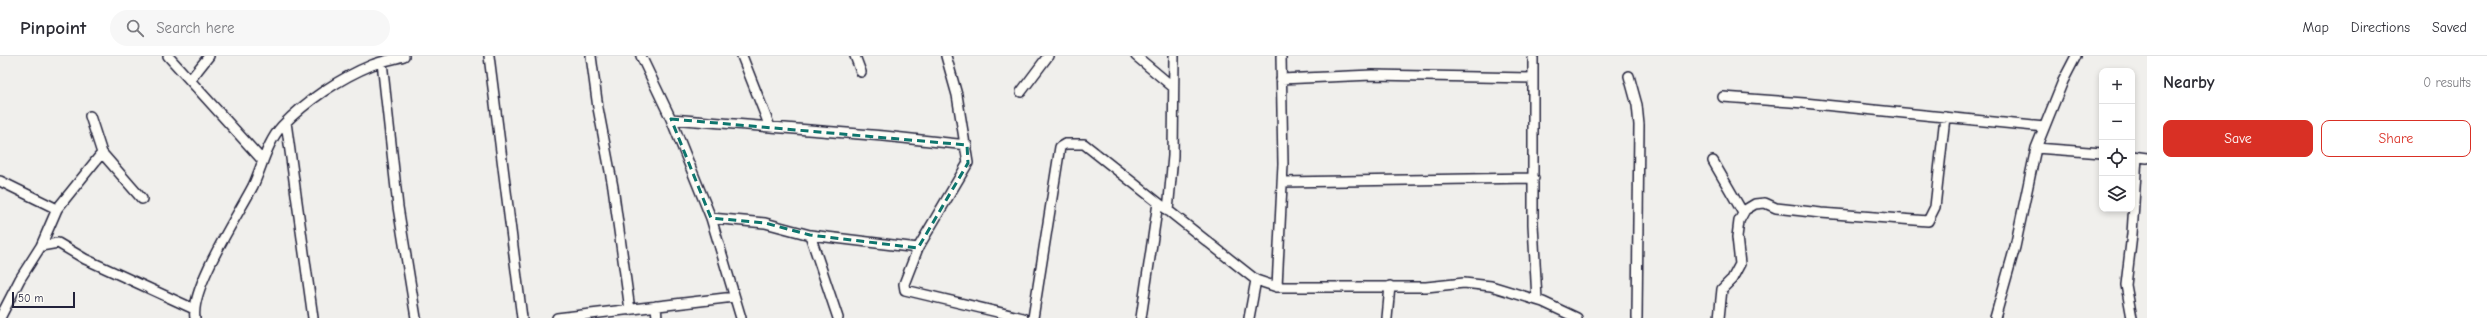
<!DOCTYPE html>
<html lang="en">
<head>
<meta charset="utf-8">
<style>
	:root { --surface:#fff; --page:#f7f7f7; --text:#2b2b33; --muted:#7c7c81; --line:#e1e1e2; --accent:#d93025 }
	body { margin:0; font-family:"Comic Neue",sans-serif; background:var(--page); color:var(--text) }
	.controls { position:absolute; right:12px; top:12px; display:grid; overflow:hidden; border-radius:8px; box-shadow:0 2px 6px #0003 }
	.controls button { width:36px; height:36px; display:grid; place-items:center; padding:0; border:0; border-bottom:1px solid var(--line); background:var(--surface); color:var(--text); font:20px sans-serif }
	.scale { position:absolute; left:12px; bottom:10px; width:63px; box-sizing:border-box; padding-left:4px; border:2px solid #22223b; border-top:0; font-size:11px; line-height:14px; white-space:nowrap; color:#22223b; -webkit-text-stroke:3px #fdfcf7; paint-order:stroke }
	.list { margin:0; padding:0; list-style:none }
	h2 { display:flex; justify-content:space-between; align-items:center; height:52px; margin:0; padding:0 16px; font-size:17px }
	h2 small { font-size:13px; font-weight:400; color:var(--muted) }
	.actions { display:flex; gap:8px; padding:12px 16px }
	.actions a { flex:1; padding:9px 0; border:1px solid var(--accent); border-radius:8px; text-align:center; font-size:14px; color:var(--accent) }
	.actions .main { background:var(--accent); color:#fff }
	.icon { flex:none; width:22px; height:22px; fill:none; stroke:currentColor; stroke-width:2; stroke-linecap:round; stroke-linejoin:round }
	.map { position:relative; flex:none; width:2147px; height:262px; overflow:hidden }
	header { display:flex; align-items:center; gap:24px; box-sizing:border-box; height:56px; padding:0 20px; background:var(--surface); border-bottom:1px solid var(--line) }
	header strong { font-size:19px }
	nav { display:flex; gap:22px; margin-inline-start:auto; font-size:14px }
	.search { width:280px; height:36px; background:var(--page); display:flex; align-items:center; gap:10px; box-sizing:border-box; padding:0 14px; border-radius:22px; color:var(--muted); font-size:15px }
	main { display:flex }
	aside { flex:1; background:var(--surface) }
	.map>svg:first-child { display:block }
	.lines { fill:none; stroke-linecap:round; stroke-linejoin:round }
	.street-casing { stroke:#22223b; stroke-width:12 }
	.street { stroke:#fdfcf7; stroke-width:9 }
	.marked { fill:none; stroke:#0f766e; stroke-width:3; stroke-dasharray:8 5; stroke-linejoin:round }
</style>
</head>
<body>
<header>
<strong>Pinpoint</strong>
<div class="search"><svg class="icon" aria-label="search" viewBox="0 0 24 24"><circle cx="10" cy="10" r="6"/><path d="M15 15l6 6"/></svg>Search here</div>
<nav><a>Map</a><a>Directions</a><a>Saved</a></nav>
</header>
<main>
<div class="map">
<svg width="2147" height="262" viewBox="0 0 2147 262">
	<rect width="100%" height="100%" fill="#f0efec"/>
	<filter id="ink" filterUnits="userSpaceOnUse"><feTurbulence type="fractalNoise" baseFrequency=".025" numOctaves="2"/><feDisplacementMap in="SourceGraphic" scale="8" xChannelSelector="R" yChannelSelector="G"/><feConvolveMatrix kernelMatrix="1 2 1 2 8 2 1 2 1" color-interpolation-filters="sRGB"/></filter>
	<g filter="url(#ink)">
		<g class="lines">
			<g class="street-casing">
				<path id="street" d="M168,0L263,105
					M489,0L522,262
					M591,0L598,52L613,131L630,254
					M641,0L671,63L711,162L741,262
					M742,0L770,71
					M855,0L861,16
					M946,0L957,39L968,107L918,192L904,228L905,234L1023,262
					M1136,0L1173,31
					M1533,0V168L1537,244
					M382,6L398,151L416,262
					M1629,20L1637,49L1639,69L1637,262
					M1281,23L1372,19L1533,22
					M190,24L209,0
					M1021,36L1048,0
					M1723,41L1804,47L2044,71
					M90,60L102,97L142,143
					M671,63L884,80L967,89
					M286,66L313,262
					M2036,92L2102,97
					M2132,100L2147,102
					M1713,105L1743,157
					M0,125L57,153
					M1283,126L1534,122
					M1168,155L1173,100L1174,0
					M711,162L765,167L810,179L918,192
					M810,179L838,262
					M41,190L58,187L85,203L194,253
					M1277,231L1283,108L1281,0
					M656,250L657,262
					M0,262L20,223L41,190L57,153L102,97
					M195,262C190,232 238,159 253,130C262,111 267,86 282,70C306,45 340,22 372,9C382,5 394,3 404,0
					M557,262L734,241
					M1033,262L1060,91L1065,88H1084L1256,224L1277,231H1426L1464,227L1491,230L1543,246L1577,262
					M1141,262L1158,147
					M1249,262L1256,224
					M1387,262L1390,230
					M1719,262L1722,233L1732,223L1740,208L1737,181L1739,165L1745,154L1755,148L1765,147L1776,152L1821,157L1928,165L1935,151L1945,61
					M1995,262L2015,191L2036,92L2063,25L2076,0
					M2132,262L2126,229L2132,178L2137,101"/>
			</g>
			<use href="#street" class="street"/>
		</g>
	</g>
	<path class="marked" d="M671,63L967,89L968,107L918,192L810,179L765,167L711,162Z"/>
</svg>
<div class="controls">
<button>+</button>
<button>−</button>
<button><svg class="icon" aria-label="locate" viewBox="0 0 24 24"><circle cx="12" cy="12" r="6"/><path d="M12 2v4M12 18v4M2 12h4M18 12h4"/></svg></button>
<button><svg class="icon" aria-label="layers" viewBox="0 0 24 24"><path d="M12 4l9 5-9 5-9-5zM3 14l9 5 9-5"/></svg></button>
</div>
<div class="scale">50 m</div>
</div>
<aside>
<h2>Nearby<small>0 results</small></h2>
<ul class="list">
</ul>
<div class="actions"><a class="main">Save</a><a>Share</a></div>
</aside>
</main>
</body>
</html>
